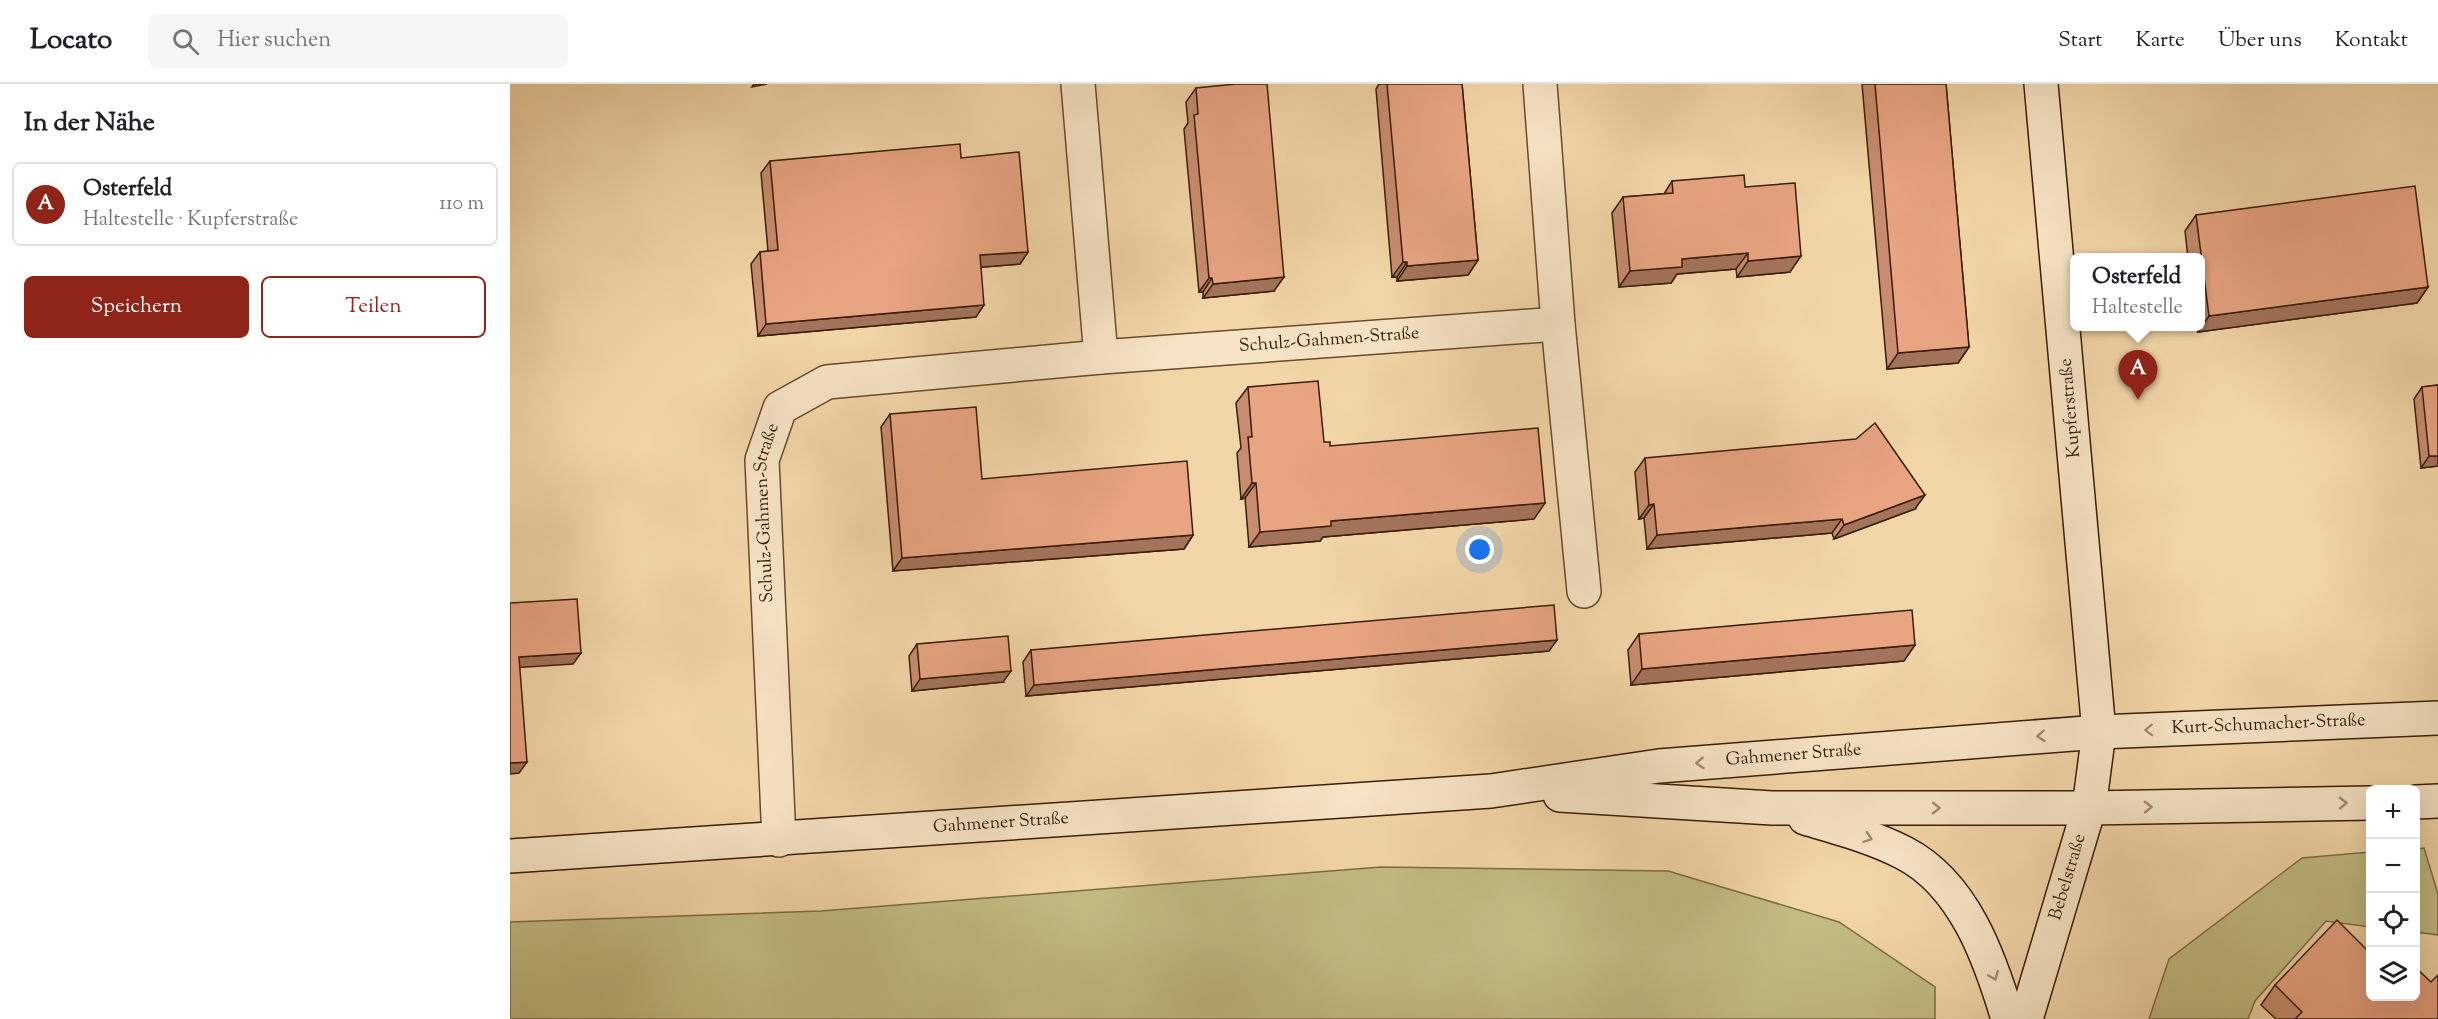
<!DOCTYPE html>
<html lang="de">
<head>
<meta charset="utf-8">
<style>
	:root { --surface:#fff; --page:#f6f6f6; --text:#202124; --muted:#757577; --line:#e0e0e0; --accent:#8f2418 }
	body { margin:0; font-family:"Sorts Mill Goudy",serif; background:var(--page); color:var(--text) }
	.controls { position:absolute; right:18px; bottom:18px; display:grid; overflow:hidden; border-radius:9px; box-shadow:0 6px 24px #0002 }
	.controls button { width:54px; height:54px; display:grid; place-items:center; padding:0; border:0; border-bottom:2px solid var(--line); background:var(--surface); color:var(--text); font:30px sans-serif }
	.you { position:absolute; left:970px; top:466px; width:21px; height:21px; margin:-15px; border:4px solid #fff; border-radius:50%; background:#1a73e8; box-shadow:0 0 0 9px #1a73e833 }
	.badge { display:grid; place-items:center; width:39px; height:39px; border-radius:50%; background:var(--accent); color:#fff; font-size:20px; font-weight:700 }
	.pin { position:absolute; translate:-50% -50px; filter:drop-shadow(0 2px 3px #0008) }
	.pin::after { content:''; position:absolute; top:32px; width:21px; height:18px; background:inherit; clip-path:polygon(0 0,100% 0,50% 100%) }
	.popup { position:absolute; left:1560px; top:169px; width:135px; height:78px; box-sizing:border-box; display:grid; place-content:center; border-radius:9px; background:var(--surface); filter:drop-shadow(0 2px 4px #0005); font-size:20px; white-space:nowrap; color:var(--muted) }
	.popup b { font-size:22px; color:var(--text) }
	.popup::after { content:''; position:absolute; left:50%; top:100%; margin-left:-12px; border:12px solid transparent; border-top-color:var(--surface) }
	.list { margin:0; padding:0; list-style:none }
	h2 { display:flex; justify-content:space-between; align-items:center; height:78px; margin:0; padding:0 24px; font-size:26px }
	h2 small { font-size:20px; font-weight:400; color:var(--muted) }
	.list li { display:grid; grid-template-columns:39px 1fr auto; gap:18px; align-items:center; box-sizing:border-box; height:84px; margin:0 12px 12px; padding:0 12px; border:2px solid var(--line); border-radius:9px }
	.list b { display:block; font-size:22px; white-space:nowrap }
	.list p { margin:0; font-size:20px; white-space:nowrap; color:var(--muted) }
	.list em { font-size:20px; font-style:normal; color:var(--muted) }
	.actions { display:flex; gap:12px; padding:18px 24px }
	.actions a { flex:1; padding:14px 0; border:2px solid var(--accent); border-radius:9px; text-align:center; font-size:21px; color:var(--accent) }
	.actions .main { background:var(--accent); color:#fff }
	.icon { flex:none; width:33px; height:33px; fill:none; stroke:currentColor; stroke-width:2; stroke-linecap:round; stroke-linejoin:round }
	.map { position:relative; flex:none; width:1928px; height:935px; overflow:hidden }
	header { display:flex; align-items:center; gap:36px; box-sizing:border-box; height:84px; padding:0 30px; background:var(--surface); border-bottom:2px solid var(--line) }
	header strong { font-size:28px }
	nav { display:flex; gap:33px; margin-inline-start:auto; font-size:21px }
	.search { width:420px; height:54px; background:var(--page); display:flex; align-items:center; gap:15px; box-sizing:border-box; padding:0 21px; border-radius:9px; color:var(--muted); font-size:22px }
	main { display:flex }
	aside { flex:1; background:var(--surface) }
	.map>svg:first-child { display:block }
	.green { fill:#c2bc83; stroke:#7e6c42; stroke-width:1.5 }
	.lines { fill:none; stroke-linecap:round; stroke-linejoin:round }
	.street-casing { stroke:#684b2b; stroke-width:36 }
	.secondary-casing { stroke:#391d01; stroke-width:36 }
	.street { stroke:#f7e4c6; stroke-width:33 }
	.secondary { stroke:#f7e4c6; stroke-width:33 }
	.wall { fill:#c88d70; stroke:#391d01; stroke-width:1.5 }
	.shaded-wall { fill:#a3735b; stroke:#391d01; stroke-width:1.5 }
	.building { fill:#e9a482; stroke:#391d01; stroke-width:1.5 }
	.oneway { stroke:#a28a6d }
	.labels { text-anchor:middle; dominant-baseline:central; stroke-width:4.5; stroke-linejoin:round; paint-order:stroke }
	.street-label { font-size:18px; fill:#391d01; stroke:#f7e4c6 }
</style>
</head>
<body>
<header>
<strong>Locato</strong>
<div class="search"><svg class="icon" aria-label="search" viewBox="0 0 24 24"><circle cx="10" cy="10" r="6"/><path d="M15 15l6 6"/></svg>Hier suchen</div>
<nav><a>Start</a><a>Karte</a><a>Über uns</a><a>Kontakt</a></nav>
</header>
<main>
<aside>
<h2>In der Nähe<small></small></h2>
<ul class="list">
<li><span class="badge">A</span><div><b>Osterfeld</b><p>Haltestelle · Kupferstraße</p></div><em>110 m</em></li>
</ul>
<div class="actions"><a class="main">Speichern</a><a>Teilen</a></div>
</aside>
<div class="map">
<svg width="1928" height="935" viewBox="0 0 1928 935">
	<rect width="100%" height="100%" fill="#f3d6a8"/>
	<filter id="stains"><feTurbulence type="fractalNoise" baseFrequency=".00333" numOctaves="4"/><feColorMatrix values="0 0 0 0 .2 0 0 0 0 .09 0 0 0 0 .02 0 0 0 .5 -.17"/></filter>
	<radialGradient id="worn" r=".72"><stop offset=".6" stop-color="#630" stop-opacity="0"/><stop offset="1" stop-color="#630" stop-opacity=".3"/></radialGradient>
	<path class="green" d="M1914,764L1928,810V851L1906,848V765Z
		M1860,768V843L1816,837L1745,917L1738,935H1639L1659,875L1792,774Z
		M871,783L1158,787L1329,838L1425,903V935H0V838L311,827Z"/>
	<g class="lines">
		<g class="street-casing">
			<g id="street">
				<path d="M568,0L591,273"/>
				<path d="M1048,240L1074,507"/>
				<path id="s1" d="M269,756L252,376L270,324L317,298L591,273L1048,240L1030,0"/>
			</g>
		</g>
		<g class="secondary-casing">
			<g id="secondary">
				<path d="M1050,711L1262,724H1579L1860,719"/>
				<path d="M1906,718L1928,717"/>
				<path d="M1295,734C1329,744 1363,753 1394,769C1454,800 1480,874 1498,935"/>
				<path id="s2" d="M0,772L981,707L1149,682L1589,648L1928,634"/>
				<path id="s3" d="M1516,935L1579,724L1589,648L1531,0"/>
			</g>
		</g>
		<use href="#street" class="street"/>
		<use href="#secondary" class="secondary"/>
	</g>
	<path class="wall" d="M869,0H952L968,176L958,191L887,197V193H882L866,5Z
		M1352,0H1436L1459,263L1448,279L1377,285Z
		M686,4L764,207L693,214V208H689L674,45L678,39L676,18Z
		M451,74L518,168L510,180L471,183L466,233L248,252L241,180L250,168L258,167L251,89L260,77Z
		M1162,97L1235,103L1280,188L1227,193L1226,185L1167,190L1161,199L1109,203L1102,129L1113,113L1154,110Z
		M1686,131L1918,203L1907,219L1688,248L1687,243H1691V174H1678L1675,147Z
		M1928,301V382L1911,384L1904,315L1912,303Z
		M738,303L820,362L1024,435L813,453L810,457L739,463L735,414L731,415L727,369L731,364L726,319Z
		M380,330L472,395L683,451L674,465L383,487L371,343Z
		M1135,374L1405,425L1324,455L1322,449L1137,465L1134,434L1129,435L1125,388Z
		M1129,550L1394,577L1121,601L1118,566Z
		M407,560L493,598L402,607L399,572Z
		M521,566L1039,567L516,612L513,578Z
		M1921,898L1928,935H1766L1751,921L1765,901L1860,912Z"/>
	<path class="shaded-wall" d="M244,0H257L242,3Z
		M518,168L510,180L461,184L470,171Z
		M1238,169L1226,185L1167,190L1161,199L1109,203L1120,187L1172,175Z
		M1291,172L1280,188L1227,193L1238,177Z
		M968,176L958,191L887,197L897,182Z
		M893,178H897L887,193H882Z
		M774,193L764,207L693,214L703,200Z
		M699,194H702L693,208H689Z
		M1918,203L1907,219L1688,248L1699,232Z
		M474,221L466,233L248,252L256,240Z
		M1459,263L1448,279L1377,285L1388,269Z
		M1919,372H1928V382L1911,384Z
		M742,399H746L735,414L731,415Z
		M1415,411L1405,425L1324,455L1334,441Z
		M1035,419L1024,435L813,453L810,457L739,463L750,448L821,437Z
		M1144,420L1134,434L1129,435L1139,421Z
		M1332,435L1322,449L1137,465L1147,451Z
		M683,451L674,465L383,487L392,474Z
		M1047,556L1039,567L516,612L524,601Z
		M1405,561L1394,577L1121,601L1132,585Z
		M71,569L63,580L1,584L9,573Z
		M501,587L493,598L402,607L410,595Z
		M17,678L9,689L0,690V679Z"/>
	<path class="building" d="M726,0H757L774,193L703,200L702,194H699L684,31L688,30L686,4Z
		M877,0H952L968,176L897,182V178H893Z
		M1365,0H1436L1459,263L1388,269Z
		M450,60L451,74L509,68L518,168L470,171L474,221L256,240L250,168L268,166L260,77Z
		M1234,91L1235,103L1285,99L1291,172L1238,177V169L1172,175V183L1120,187L1113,113L1163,109L1162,97Z
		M1905,102L1918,203L1699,232L1686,131Z
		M808,297L814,358H820V362L1028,344L1035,419L821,437V442L750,448L746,399H742L738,353H742L738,303Z
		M1928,301V372H1919L1912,303Z
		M466,323L472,395L677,377L683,451L392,474L380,330Z
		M1365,339L1415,411L1334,441L1332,435L1147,451L1144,420L1139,421L1135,374L1346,355Z
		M67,515L71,569L9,573L17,678L0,679V519Z
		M1044,521L1047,556L524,601L521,566Z
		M1402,526L1405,561L1132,585L1129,550Z
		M498,552L501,587L410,595L407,560Z
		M1827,836L1860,869V912H1905V883L1921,898L1928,891V935H1785L1792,928L1765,901Z"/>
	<defs><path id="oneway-chevron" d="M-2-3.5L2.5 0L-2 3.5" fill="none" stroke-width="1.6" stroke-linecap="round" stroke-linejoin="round" transform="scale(1.5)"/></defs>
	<g class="oneway">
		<use href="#oneway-chevron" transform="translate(1639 646) rotate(178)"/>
		<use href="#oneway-chevron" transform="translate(1531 652) rotate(176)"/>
		<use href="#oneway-chevron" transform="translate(1190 679) rotate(176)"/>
		<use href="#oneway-chevron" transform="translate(1833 719) rotate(-1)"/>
		<use href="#oneway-chevron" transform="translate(1638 723) rotate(-1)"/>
		<use href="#oneway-chevron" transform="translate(1426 724)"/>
		<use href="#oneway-chevron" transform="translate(1358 754) rotate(19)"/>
		<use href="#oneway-chevron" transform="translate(1484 892) rotate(68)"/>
	</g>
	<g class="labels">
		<g class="street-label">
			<text stroke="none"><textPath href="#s1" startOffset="993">Schulz-Gahmen-Straße</textPath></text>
			<text transform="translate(1561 324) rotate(-95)">Kupferstraße</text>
			<text stroke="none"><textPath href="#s1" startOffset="328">Schulz-Gahmen-Straße</textPath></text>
			<text stroke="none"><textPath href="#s2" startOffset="1764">Kurt-Schumacher-Straße</textPath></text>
			<text stroke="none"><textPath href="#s2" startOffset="1288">Gahmener Straße</textPath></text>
			<text stroke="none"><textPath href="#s2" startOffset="492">Gahmener Straße</textPath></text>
			<text stroke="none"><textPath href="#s3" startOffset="148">Bebelstraße</textPath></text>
		</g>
	</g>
	<rect width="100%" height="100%" filter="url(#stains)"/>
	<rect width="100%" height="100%" fill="url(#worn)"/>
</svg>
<div class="controls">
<button>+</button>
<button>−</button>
<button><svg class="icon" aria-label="locate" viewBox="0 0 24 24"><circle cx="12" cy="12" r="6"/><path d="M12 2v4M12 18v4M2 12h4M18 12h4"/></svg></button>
<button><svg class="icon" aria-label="layers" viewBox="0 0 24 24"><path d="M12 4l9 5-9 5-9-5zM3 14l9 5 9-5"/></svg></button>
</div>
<div class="you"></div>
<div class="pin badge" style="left:1628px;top:316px">A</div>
<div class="popup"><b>Osterfeld</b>Haltestelle</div>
</div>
</main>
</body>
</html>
